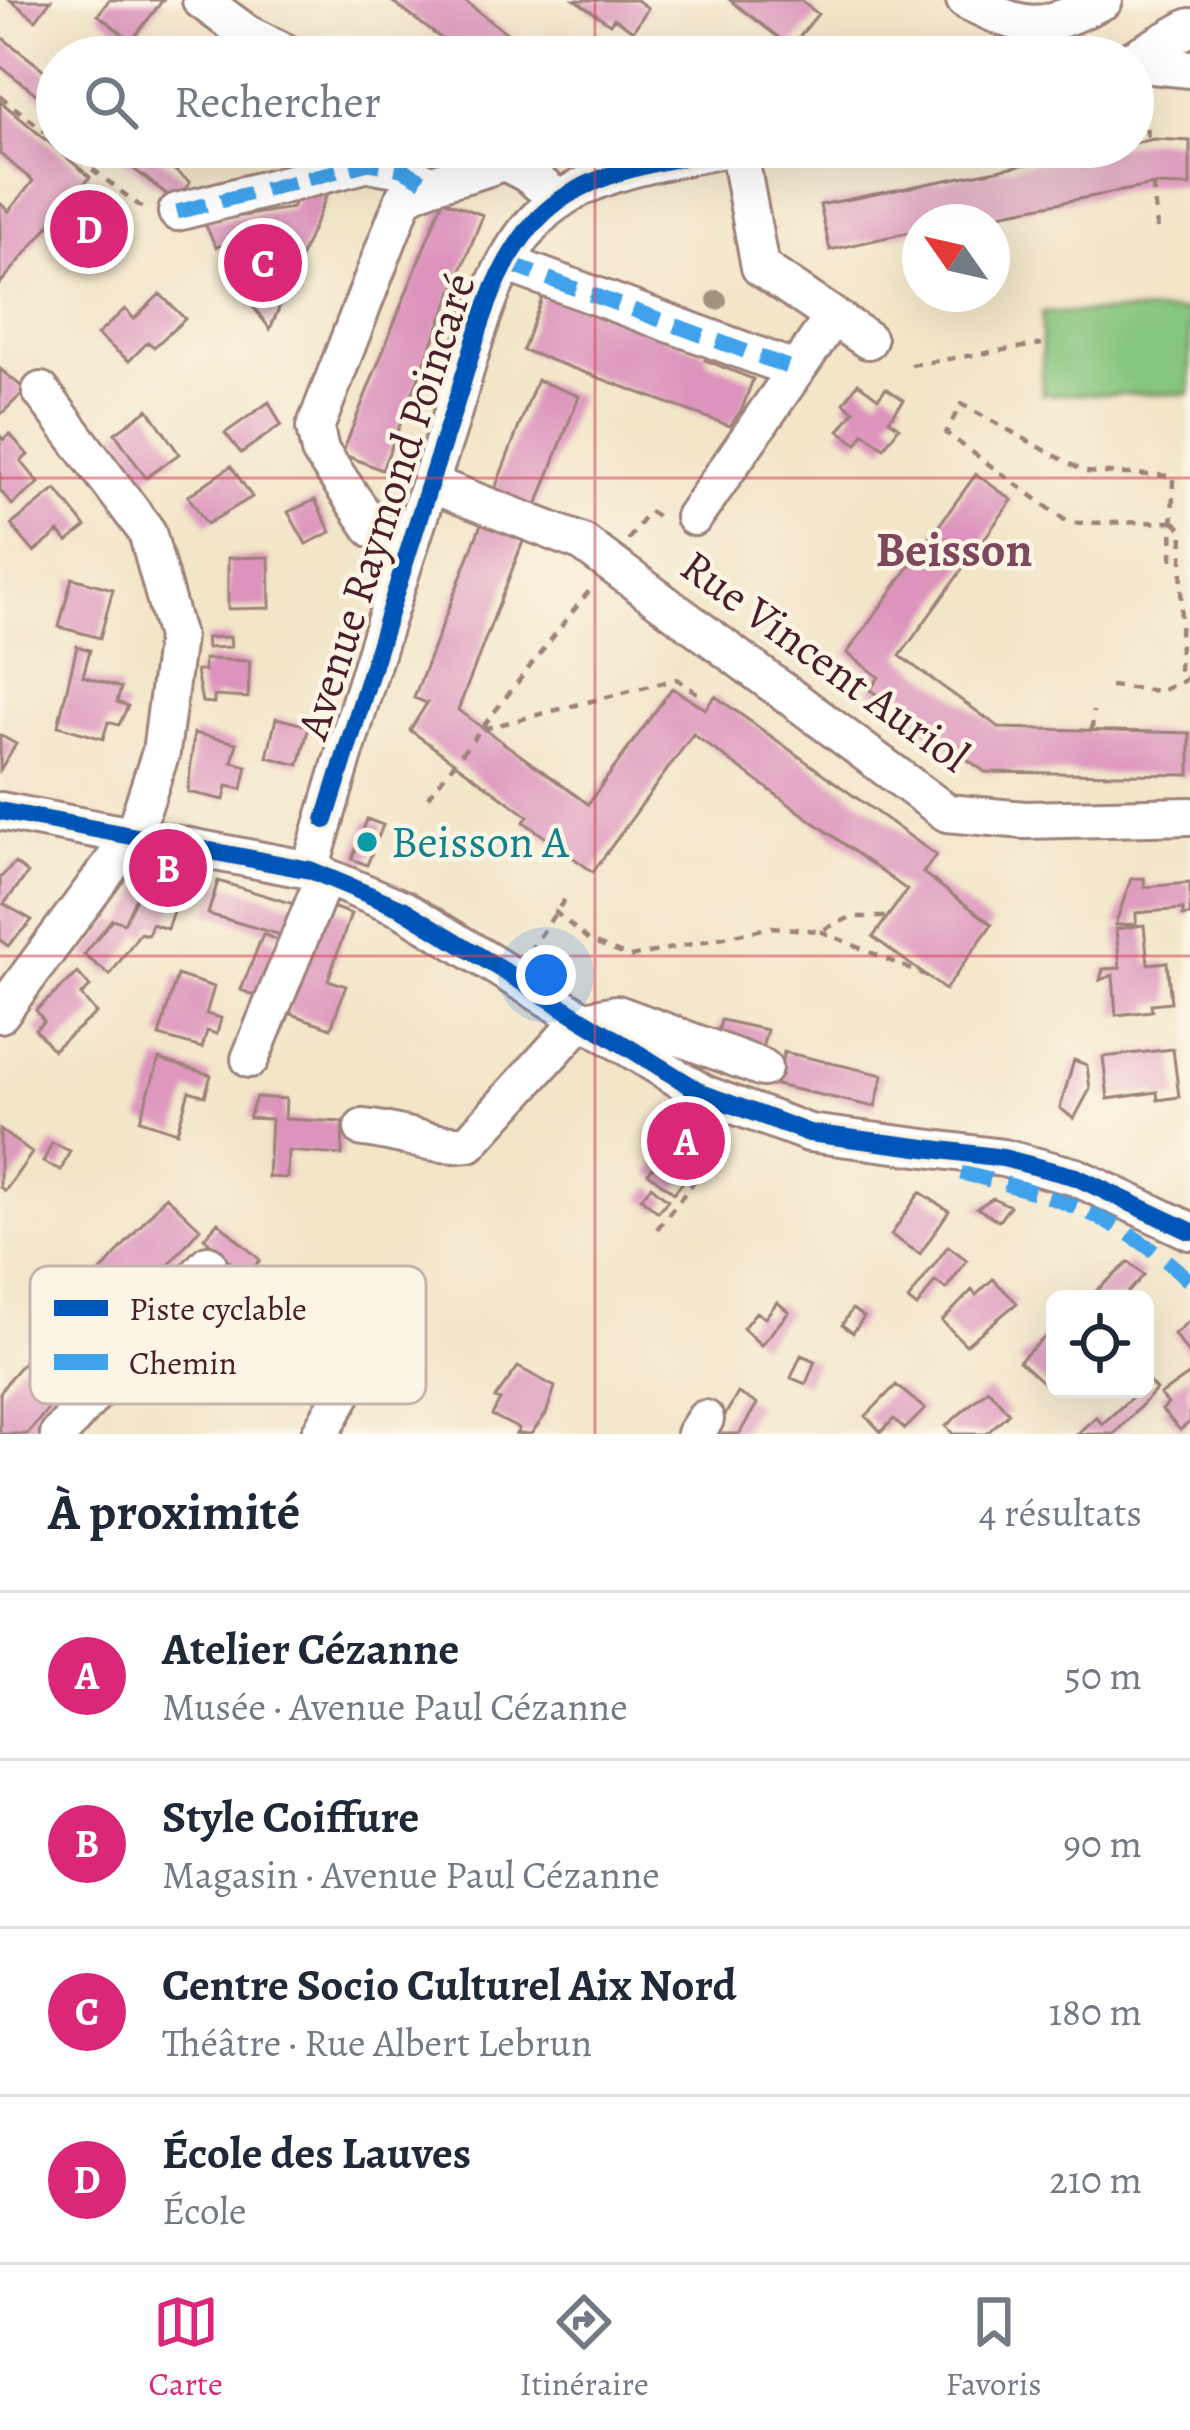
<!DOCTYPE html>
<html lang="fr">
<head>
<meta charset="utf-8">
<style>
	:root { --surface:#fff; --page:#f6f6f7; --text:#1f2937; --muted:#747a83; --line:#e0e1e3; --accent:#db2777 }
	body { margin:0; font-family:Alegreya,serif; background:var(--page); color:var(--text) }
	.controls { position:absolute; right:36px; bottom:36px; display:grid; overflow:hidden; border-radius:18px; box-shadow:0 12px 48px #0002 }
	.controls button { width:108px; height:108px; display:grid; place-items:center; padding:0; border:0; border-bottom:3px solid var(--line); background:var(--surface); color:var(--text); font:60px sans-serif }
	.compass { position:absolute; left:902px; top:204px; width:108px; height:108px; border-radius:50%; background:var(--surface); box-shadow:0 12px 48px #0002; rotate:304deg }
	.you { position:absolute; left:546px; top:975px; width:42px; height:42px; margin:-30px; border:9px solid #fff; border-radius:50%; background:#1a73e8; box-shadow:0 0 0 18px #1a73e833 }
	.badge { display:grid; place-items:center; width:78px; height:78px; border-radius:50%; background:var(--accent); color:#fff; font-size:39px; font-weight:700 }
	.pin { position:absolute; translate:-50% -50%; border:6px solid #fff; box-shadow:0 3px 12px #0006 }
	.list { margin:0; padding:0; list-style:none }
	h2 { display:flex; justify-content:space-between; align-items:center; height:156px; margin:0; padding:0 48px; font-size:51px }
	h2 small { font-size:39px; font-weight:400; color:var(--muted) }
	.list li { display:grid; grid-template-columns:78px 1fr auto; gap:36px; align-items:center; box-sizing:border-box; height:168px; padding:0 48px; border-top:3px solid var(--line) }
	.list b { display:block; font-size:45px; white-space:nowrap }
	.list p { margin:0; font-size:39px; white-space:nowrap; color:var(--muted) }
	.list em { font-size:39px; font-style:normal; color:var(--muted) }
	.icon { flex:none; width:66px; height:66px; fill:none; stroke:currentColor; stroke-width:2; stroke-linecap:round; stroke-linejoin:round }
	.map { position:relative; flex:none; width:1190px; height:1434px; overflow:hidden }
	.search { position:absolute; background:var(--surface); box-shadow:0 12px 48px #0002; left:36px; right:36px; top:36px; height:132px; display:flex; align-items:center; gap:30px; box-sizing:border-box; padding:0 42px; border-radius:66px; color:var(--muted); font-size:45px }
	.sheet { height:828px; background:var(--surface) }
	nav { display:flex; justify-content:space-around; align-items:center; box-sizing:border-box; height:168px; border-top:3px solid var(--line); background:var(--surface); font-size:33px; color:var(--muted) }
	nav a { display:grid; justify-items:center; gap:6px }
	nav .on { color:var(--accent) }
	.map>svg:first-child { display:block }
	.green { fill:#85c57d; stroke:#687254; stroke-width:3 }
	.building { fill:#dc93bc }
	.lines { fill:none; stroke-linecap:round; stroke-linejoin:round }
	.minor-casing { stroke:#9e827a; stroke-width:42 }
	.path { stroke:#9e827a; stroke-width:4.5; stroke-dasharray:9 9; stroke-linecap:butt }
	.minor { stroke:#fff; stroke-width:36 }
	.quiet { stroke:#40a2eb; stroke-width:15; stroke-dasharray:30 15; stroke-linecap:butt }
	.cycleway-casing { stroke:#fcf5e5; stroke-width:26 }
	.cycleway { stroke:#0057b8; stroke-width:18 }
	.tree { fill:#a0947f }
	.grid { fill:none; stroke:#d1495b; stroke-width:3; stroke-opacity:0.55 }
	.culture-dot { fill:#0f9aa8; stroke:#fcf5e5; stroke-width:4.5 }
	.labels { text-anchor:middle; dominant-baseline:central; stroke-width:9; stroke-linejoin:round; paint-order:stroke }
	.street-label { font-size:45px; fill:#4a1f2b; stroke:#fcf5e5 }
	.culture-label { font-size:45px; fill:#0d838f; stroke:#fcf5e5; text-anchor:start }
	.neighbourhood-label { font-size:48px; font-weight:bold; fill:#7d485e; stroke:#fcf5e5 }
	.key { fill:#fcf5e5; stroke:#c7b5ad; stroke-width:3 }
	.key-label { font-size:33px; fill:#4a1f2b }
</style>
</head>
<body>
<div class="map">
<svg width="1190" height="1434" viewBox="0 0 1190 1434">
	<rect width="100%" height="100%" fill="#fcf5e5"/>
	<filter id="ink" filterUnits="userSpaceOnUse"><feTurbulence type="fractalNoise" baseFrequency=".00833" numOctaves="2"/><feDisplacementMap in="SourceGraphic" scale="24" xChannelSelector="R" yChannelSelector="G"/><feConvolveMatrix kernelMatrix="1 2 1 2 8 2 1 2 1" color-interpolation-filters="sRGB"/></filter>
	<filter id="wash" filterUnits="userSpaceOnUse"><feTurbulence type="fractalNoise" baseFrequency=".004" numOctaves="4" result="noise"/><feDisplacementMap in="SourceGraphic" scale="48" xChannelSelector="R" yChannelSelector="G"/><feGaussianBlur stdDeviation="2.7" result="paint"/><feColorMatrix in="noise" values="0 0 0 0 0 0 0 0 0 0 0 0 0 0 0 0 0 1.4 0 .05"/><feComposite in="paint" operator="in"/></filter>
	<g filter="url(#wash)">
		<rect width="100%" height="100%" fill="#f2e5c8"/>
		<path class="green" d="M1190,311V394H1042V313Z"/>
		<g id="blocks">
			<path class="building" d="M10,0H51L36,20Z
				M109,0H163L132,40L154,57H107L124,35L98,15Z
				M390,0H463L520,43L509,57H466Z
				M575,0H637L648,8L633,31L614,18L610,24Z
				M730,0H800L818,14L791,47Z
				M0,36L57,80V110L0,66Z
				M0,101L90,177L0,284V203L9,211L33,181L0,154Z
				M1154,139L1190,141V186L1153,185L957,222H920V230L830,250L820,205Z
				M105,147H144L190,182L177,202Z
				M329,190L270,329L225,269L232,256L223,245L216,247L204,222L292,208L298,194Z
				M443,200L483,215L382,470L342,454Z
				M545,290L709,354L705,360L753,379L742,409L730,426L523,350Z
				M160,294L185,319L154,347L148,342L129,361L97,335L125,309L134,319Z
				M0,369L26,390L0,415Z
				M537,380L579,396L458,710L588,804L672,688L705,709L715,696L936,855L923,873L992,924L945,990L873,937L907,890L693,734L593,872L524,822L528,816L410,730L427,703L414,698Z
				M858,383L878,398L886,388L904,400L889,420L899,427L884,448L864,433L857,444L839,431L854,411L844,403Z
				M269,402L281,425L241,453L225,433Z
				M148,409L179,454L146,478L115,433Z
				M10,434L28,455L21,461L39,483L12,505L0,490V435L4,440Z
				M231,466L252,497L207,524L188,496Z
				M976,474L1012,500L900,656L1000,728L1190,733V775L985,772L870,690L879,677L847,653Z
				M56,489L86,527L67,542L59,532L34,552L11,525Z
				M315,500L331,532L306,544L288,512Z
				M269,557L270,608L228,609V558Z
				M72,578L113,589L100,638L59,627Z
				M230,637L231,647L207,648L206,638Z
				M77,646L90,650L83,676L121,688L117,702L128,706L119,725L108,722L103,739L58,726Z
				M204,659L250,661L248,698L214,696V703L202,702L196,671H204Z
				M276,718L309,726L299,765L267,757Z
				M194,733L237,743L232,762L247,766L242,789L227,786L224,800L188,792Z
				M0,735L16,744L0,770Z
				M367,819L383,825L367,865L352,859Z
				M15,863L28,873L4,904L32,920L8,946L0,940V878Z
				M1144,878L1145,887L1190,883V915L1183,916V909L1136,913V924L1115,925L1131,879Z
				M218,881L300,906L291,938L208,914Z
				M143,883L179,894L167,929L152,924L148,935L140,933L110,975L84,955L112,919L124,923Z
				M324,904L351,914L328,980L346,986L331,1028L286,1012Z
				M1144,925L1148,964L1167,962L1171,1002L1151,1004L1152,1011L1116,1015L1113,975L1100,980L1103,969L1120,968L1116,929Z
				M263,934L282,942L260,998L241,990Z
				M78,973L90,987L81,995L96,1013L53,1050L35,1029L44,1021L36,1010Z
				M177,975L214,987L206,1014L221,1018L217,1034L207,1031L202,1048L159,1036Z
				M721,1020L767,1030L761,1052L716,1041Z
				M1173,1049L1179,1097L1158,1100L1157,1092L1108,1099L1103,1057Z
				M784,1052L883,1075L875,1107L776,1085Z
				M159,1059L211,1075L205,1096L189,1091L177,1132L140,1120Z
				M1074,1060L1087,1065L1090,1089L1074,1119L1060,1108Z
				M256,1097L286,1099L285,1119L343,1122L342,1155L288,1151L287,1178L268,1177L271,1119L249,1118Z
				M0,1130L32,1153L5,1191L0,1187Z
				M678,1136L703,1157L674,1193L648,1173Z
				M52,1143L70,1151L61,1170L43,1162Z
				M651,1186L668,1200L658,1212L641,1198Z
				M920,1192L949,1211L920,1254L891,1235Z
				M166,1196L200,1228L27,1434H0V1393L10,1378Z
				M993,1198L1010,1206L999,1221L977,1208Z
				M218,1222L260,1260L246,1276L204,1238Z
				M948,1246L967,1260L946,1289L935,1281L917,1307L908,1300Z
				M1129,1262L1144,1275L1122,1299H1087Z
				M993,1279L1017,1303L966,1345L942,1321L972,1290L976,1295Z
				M777,1302L789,1312L761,1345L743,1328L756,1312L765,1318Z
				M852,1309L864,1317L853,1333L842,1325Z
				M1190,1320V1356L1174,1334Z
				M1055,1328V1382L1049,1388L1019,1361Z
				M801,1355L815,1361L806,1384L791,1378Z
				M518,1367L555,1387L546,1414L531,1434H516L519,1429L492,1415L500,1400L495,1398Z
				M1190,1374V1422L1180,1430L1162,1410L1168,1404L1160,1395Z
				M1149,1382L1156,1390L1114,1434H1077L1096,1417L1102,1424Z
				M896,1385L925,1409L905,1429L894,1419L881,1432L866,1416Z
				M988,1389L1009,1413L986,1434H953L946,1426Z
				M738,1393L757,1404L739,1434H714Z"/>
		</g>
	</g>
	<g filter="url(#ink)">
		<use href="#blocks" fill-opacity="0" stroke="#9e827a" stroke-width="3"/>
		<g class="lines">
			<g class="minor-casing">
				<path id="minor" d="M201,0L246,33L294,57
					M965,0C1030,32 1039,31 1104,0
					M1133,59L1190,27
					M1133,63L1190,69
					M738,147L760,267L868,340
					M483,151L526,173L560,200
					M177,212L369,163L402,169L427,183
					M506,263L796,370
					M430,484L583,543L947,813L1025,820L1190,816
					M694,517L831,320
					M409,547L373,529L320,451L315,428L404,198C434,178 470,177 503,161
					M0,811L310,870L403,909L704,1094L809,1133L1003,1158L1076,1177L1190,1231
					M310,870C352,724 398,578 446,434C470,362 486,265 545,211C594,168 673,160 734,147
					M0,1014L134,834L161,752L176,637L147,532L41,391
					M250,1059L325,876
					M363,1128C399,1131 434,1148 469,1143L580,1021L617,1014L763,1068
					M59,1434L208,1264
					M320,1434L363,1358
					M695,1434L705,1419"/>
			</g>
			<path class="path" d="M1137,93L1149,140
				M0,96L57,141
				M64,147L145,210
				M1153,185L1157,229
				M911,365L1042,344
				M1174,522L1183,530L1179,673L1187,679
				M628,540L649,511L664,521
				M1172,560L1173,476L1085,472L961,404L946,433L1069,523L1174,522
				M1110,686L1161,691L1185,680
				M483,729L677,679L704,698
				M1092,731L1093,711
				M428,797L592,587
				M554,911L590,941L630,957L772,927L820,931L851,917H887
				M820,931L924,975
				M529,952L569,893
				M662,1123L687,1125L723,1152
				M657,1229L730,1135"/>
			<use href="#minor" class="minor"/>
			<path class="quiet" d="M177,212L369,163L402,169L427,183
				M506,263L796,370
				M961,1173C1049,1193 1124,1217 1190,1282"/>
			<g class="cycleway-casing">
				<path id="cycleway" d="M0,811L310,870L403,909L704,1094L809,1133L1003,1158L1076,1177L1190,1231
					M325,820C367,686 407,552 451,418C474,350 490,262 545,212C593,168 673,160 734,147"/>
			</g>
			<use href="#cycleway" class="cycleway"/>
		</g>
		<circle class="tree" cx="717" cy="300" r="10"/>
	</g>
	<path class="grid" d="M595,0V57M595,147V1434M0,478H1190M0,956H1190"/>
	<circle class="culture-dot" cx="367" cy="842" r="12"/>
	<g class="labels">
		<g class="street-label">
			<text transform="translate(386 506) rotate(-72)">Avenue Raymond Poincaré</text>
			<text transform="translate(825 661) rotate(36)">Rue Vincent Auriol</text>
		</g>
		<g class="culture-label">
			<text x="391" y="842">Beisson A</text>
		</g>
		<g class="neighbourhood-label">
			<text x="954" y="550">Beisson</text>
		</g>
	</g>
	<rect x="30" y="1266" width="396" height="138" rx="18" class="key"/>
	<rect x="54" y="1300" width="54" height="16" fill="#0057b8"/>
	<rect x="54" y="1354" width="54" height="16" fill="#40a2eb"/>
	<g class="key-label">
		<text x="129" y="1320">Piste cyclable</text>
		<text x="129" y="1374">Chemin</text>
	</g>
</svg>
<div class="controls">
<button><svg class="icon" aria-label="locate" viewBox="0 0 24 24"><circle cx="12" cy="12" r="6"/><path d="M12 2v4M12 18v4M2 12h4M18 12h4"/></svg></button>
</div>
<svg class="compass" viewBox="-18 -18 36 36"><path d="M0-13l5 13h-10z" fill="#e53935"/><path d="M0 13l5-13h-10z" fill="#747a83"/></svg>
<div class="you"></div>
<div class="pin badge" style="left:686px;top:1141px">A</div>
<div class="pin badge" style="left:168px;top:868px">B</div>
<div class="pin badge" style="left:263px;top:263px">C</div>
<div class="pin badge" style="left:89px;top:229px">D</div>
<div class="search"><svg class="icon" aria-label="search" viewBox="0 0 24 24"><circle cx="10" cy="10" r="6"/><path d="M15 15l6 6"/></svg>Rechercher</div>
</div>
<section class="sheet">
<h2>À proximité<small>4 résultats</small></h2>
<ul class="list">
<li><span class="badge">A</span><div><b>Atelier Cézanne</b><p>Musée · Avenue Paul Cézanne</p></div><em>50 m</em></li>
<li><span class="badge">B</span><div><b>Style Coiffure</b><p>Magasin · Avenue Paul Cézanne</p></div><em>90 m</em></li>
<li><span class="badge">C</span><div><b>Centre Socio Culturel Aix Nord</b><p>Théâtre · Rue Albert Lebrun</p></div><em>180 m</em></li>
<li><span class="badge">D</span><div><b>École des Lauves</b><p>École</p></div><em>210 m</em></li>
</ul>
</section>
<nav>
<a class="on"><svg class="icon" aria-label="map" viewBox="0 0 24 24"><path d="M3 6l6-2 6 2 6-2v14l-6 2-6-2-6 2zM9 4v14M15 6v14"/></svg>Carte</a>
<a><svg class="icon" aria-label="directions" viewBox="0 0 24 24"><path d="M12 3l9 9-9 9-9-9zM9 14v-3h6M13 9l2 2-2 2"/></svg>Itinéraire</a>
<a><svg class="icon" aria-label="saved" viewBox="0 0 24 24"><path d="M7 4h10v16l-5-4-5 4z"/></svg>Favoris</a>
</nav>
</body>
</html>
